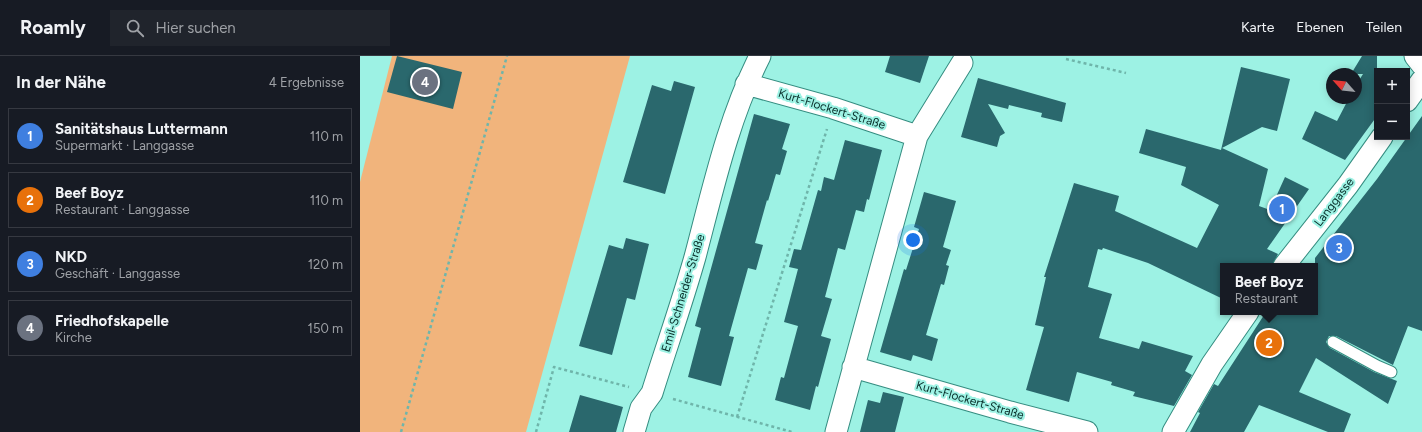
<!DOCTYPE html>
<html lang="de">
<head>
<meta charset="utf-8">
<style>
	:root { --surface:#171b24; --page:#20242c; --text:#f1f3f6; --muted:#9ea1a6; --line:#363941; --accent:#d495b0 }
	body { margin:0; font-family:Figtree,sans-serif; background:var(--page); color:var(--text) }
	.controls { position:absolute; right:12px; top:12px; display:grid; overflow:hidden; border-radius:0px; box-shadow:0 2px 10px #0003 }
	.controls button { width:36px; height:36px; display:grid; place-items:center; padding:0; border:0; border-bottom:1px solid var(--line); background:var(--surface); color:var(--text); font:20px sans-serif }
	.compass { position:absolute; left:966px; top:12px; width:36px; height:36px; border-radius:50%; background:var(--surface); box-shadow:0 2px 10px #0003; rotate:297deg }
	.you { position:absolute; left:553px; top:184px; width:14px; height:14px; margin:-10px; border:3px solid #fff; border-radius:50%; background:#1a73e8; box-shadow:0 0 0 6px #1a73e833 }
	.badge { display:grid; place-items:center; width:26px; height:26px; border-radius:50%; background:var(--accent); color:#fff; font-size:13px; font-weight:700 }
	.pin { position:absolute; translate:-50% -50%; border:2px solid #fff; box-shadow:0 1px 4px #0006 }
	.popup { position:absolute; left:860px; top:207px; width:98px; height:52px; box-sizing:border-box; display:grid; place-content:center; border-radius:0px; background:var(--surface); filter:drop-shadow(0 1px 3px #0005); font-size:13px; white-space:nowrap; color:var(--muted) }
	.popup b { font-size:15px; color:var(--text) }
	.popup::after { content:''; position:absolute; left:50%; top:100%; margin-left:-8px; border:8px solid transparent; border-top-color:var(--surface) }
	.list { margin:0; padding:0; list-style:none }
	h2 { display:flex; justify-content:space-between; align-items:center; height:52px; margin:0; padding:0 16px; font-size:17px }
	h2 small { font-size:13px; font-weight:400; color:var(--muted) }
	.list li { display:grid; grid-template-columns:26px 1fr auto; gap:12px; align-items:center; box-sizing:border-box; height:56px; margin:0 8px 8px; padding:0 8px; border:1px solid var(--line); border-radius:0px }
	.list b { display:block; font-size:15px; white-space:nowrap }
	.list p { margin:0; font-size:13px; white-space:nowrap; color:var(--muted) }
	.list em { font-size:13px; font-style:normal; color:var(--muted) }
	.icon { flex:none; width:22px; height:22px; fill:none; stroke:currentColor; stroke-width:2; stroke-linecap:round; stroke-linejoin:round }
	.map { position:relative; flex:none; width:1062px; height:376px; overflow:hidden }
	header { display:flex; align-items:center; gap:24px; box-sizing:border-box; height:56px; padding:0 20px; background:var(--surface); border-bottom:1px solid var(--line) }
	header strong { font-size:19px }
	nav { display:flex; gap:22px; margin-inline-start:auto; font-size:14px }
	.search { width:280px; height:36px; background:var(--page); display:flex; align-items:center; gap:10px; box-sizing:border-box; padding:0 14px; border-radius:0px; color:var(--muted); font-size:15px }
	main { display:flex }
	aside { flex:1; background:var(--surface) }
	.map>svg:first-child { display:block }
	.green { fill:#f1b47c }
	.building { fill:#2a686d }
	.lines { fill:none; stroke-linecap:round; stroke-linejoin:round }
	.lane-casing { stroke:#358d81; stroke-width:13 }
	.street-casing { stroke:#358d81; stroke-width:23 }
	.path { stroke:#6fb5aa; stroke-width:2.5; stroke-dasharray:3 3; stroke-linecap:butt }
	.lane { stroke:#fff; stroke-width:11 }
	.street { stroke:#fff; stroke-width:21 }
	.labels { text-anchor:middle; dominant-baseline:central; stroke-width:4; stroke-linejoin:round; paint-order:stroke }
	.street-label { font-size:12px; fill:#082e29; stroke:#9df2e4 }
</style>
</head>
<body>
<header>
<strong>Roamly</strong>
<div class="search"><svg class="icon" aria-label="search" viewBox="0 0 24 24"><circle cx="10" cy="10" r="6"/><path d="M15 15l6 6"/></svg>Hier suchen</div>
<nav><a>Karte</a><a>Ebenen</a><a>Teilen</a></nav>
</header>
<main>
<aside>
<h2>In der Nähe<small>4 Ergebnisse</small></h2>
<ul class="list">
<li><span class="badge" style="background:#3f7fe0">1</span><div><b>Sanitätshaus Luttermann</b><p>Supermarkt · Langgasse</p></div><em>110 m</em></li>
<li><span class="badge" style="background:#e8710a">2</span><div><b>Beef Boyz</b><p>Restaurant · Langgasse</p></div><em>110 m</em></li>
<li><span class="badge" style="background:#3f7fe0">3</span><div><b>NKD</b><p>Geschäft · Langgasse</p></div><em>120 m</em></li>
<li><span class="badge" style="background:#6b7280">4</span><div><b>Friedhofskapelle</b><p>Kirche</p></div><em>150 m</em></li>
</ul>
</aside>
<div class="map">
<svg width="1062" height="376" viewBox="0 0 1062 376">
	<rect width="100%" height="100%" fill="#9df2e4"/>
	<path class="green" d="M32,0H270L166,376H0V126Z"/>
	<path class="building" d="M37,0L102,16L93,53L27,36Z
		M530,0H569L560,27L525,16Z
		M1002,0H1017V60L985,104L942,83L955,55L977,65L989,42H996V29L1003,18H991Z
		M881,11L930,23L917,75L902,71L862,92L908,113L899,150L910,154L925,121L949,133L907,193L918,198L912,210H863V243L788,207L743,192L742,194L738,193L728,231L752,238L739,282L779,293L782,285L833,300L825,315L832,319L814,350L773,340L775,336L751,329L752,326L717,316L709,346L666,334L684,271L675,269L686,221H684L714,127L759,140L755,155L837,192L859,149L821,129L826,111L779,97L786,73L861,94Z
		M618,22L706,47L702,66L681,61L682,57L649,49L648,53L628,48L645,77L640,80L637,91L601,81Z
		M314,25L335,31L305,138L263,126L292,29L311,35Z
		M394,58L430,68L422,93L427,95L420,119L416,118L408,145L407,144L395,187L403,189L396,214L388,212L369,280L374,281L361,330L328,321L341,272L335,270Z
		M1062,60V275L1048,270L1033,309L976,280H969L966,286L970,292L1014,316L1037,325L1028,348L956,302L939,336L991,358L984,376H968L899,349L884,376H830L840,357L838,356L854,328L858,330L906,256H955V202L1017,123Z
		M485,84L522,94L509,144L507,143L504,156L496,154L485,194L478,192L465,241L472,243L461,280L471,283L458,331L456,330L450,354L415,344L421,321L424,322L438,270L424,266L438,213L429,211L434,193L441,194L458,134L461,135L464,121L474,124Z
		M564,136L596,145L583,191L591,194L586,209L589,210L584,229L581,228L566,279L578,283L572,305L553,299L551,305L520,296L544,213L546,214L559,173L554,171Z
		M266,182L289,188L275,244L267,242L252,299L219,290L249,189L263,193Z
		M523,336L544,341L535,376H500L508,344L520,347Z
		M220,339L263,351L256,376H209Z"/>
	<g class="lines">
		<g class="lane-casing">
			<path id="lane" d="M973,286L1017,310L1031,316"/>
		</g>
		<g class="street-casing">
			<path id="street" d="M1055,0L1062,9
				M386,28L473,52L557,80
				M1047,45L1062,24
				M924,210L988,129L1022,81
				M493,311L650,356L727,376
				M274,376L281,352L292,337C306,292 322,247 335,201C353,133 368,63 400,0
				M476,376L557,80L602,7
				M813,376L852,308L888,256"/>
		</g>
		<path class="path" d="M706,3L766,17
			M313,343L432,376
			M377,361L467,73
			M41,376L147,0
			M176,376L194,311L269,331"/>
		<use href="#lane" class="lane"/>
		<use href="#street" class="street"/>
	</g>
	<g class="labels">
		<g class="street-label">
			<text transform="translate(472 53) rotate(17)">Kurt-Flockert-Straße</text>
			<text transform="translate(974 146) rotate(-53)">Langgasse</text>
			<text transform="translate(323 237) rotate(-73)">Emil-Schneider-Straße</text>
			<text transform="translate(610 344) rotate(16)">Kurt-Flockert-Straße</text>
		</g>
	</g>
</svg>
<div class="controls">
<button>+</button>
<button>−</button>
</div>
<svg class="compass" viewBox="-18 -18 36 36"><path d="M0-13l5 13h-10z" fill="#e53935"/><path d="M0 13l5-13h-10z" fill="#9ea1a6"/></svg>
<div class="you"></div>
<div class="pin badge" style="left:922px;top:153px;background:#3f7fe0">1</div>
<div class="pin badge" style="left:909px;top:287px;background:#e8710a">2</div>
<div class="popup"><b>Beef Boyz</b>Restaurant</div>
<div class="pin badge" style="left:979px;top:192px;background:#3f7fe0">3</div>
<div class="pin badge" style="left:65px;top:26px;background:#6b7280">4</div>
</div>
</main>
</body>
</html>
